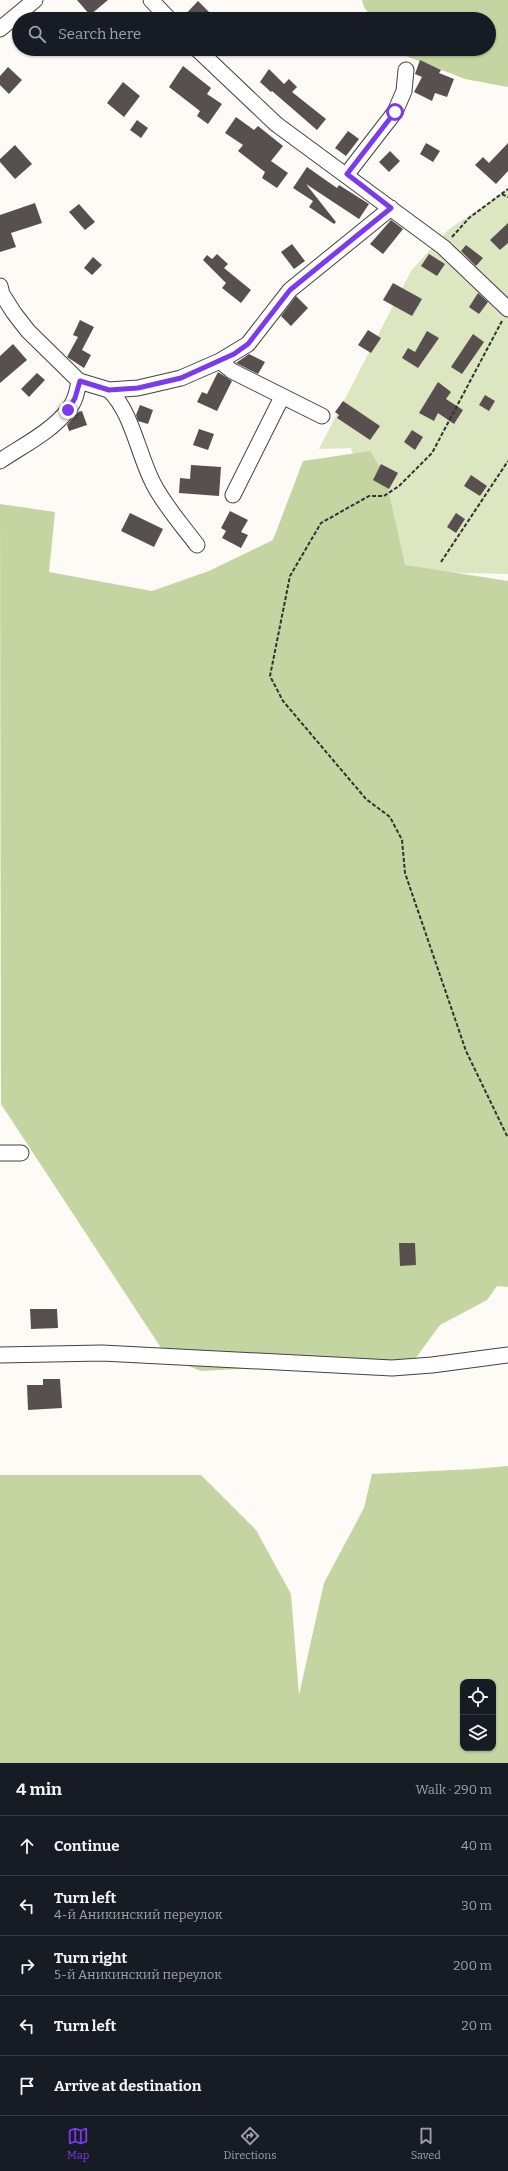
<!DOCTYPE html>
<html lang="en">
<head>
<meta charset="utf-8">
<style>
	:root { --surface:#171b24; --page:#242831; --text:#f1f3f6; --muted:#9ea1a6; --line:#363941; --accent:#7c3aed }
	body { margin:0; font-family:Bitter,serif; background:var(--page); color:var(--text) }
	.controls { position:absolute; right:12px; bottom:12px; display:grid; overflow:hidden; border-radius:8px; box-shadow:0 1px 3px #0004 }
	.controls button { width:36px; height:36px; display:grid; place-items:center; padding:0; border:0; border-bottom:1px solid var(--line); background:var(--surface); color:var(--text); font:20px sans-serif }
	.stop { position:absolute; width:12px; height:12px; margin:-9px; border:3px solid #7c3aed; border-radius:50%; background:#fff }
	.stop.end { background:#7c3aed; border-color:#fff; box-shadow:0 1px 4px #0008 }
	.list { margin:0; padding:0; list-style:none }
	h2 { display:flex; justify-content:space-between; align-items:center; height:52px; margin:0; padding:0 16px; font-size:17px }
	h2 small { font-size:13px; font-weight:400; color:var(--muted) }
	.list li { display:grid; grid-template-columns:26px 1fr auto; gap:12px; align-items:center; box-sizing:border-box; height:60px; padding:0 16px; border-top:1px solid var(--line) }
	.list b { display:block; font-size:15px; white-space:nowrap }
	.list p { margin:0; font-size:13px; white-space:nowrap; color:var(--muted) }
	.list em { font-size:13px; font-style:normal; color:var(--muted) }
	.icon { flex:none; width:22px; height:22px; fill:none; stroke:currentColor; stroke-width:2; stroke-linecap:round; stroke-linejoin:round }
	.map { position:relative; flex:none; width:508px; height:1763px; overflow:hidden }
	.search { position:absolute; background:var(--surface); box-shadow:0 1px 3px #0004; left:12px; right:12px; top:12px; height:44px; display:flex; align-items:center; gap:10px; box-sizing:border-box; padding:0 14px; border-radius:22px; color:var(--muted); font-size:15px }
	.sheet { height:352px; background:var(--surface) }
	nav { display:flex; justify-content:space-around; align-items:center; box-sizing:border-box; height:56px; border-top:1px solid var(--line); background:var(--surface); font-size:11px; color:var(--muted) }
	nav a { display:grid; justify-items:center; gap:2px }
	nav .on { color:var(--accent) }
	.map>svg:first-child { display:block }
	.green { fill:#dce6c1 }
	.forest { fill:#c4d5a2; fill-rule:evenodd }
	.building { fill:#58504e }
	.lines { fill:none; stroke-linecap:round; stroke-linejoin:round }
	.minor-casing { stroke:#434343; stroke-width:17 }
	.path { stroke:#323232; stroke-width:2; stroke-dasharray:4 2; stroke-linecap:butt }
	.minor { stroke:#fff; stroke-width:15 }
	.route { stroke:#7c3aed; stroke-width:5 }
</style>
</head>
<body>
<div class="map">
<svg width="508" height="1763" viewBox="0 0 508 1763">
	<rect width="100%" height="100%" fill="#fefaf5"/>
	<path class="green" d="M508,189V574L392,571L351,448L319,449L411,271L448,230Z"/>
	<path class="forest" d="M362,0H508V87L465,79L396,52L394,49H489V19H373L364,7Z
		M370,451L385,475L405,565L508,581V1287L497,1286L487,1300L440,1325L409,1367L346,1363L201,1371L167,1357L1,1104L0,504L55,512L49,572L152,591L209,571L273,540L303,461Z
		M508,1466V1763H0V1475H201L256,1530L291,1594L299,1695L324,1583L364,1508L372,1474L474,1469ZM463,1682H493V1748H463Z"/>
	<path class="building" d="M77,0H108L90,15Z
		M198,1L216,19H181Z
		M420,60L441,70L439,73L454,79L447,97L435,93L432,101L414,92L422,77L415,74Z
		M183,66L211,88L207,94L222,104L208,124L197,116L200,111L169,87Z
		M8,67L22,80L9,94L0,85V76Z
		M269,69L284,84L289,79L297,87L292,92L326,119L317,130L272,91L271,92L260,82Z
		M123,82L140,96L124,117L107,103Z
		M236,117L254,130L258,126L283,146L271,161L288,173L277,188L262,178L265,172L238,151L243,145L225,133Z
		M137,120L148,128L141,138L130,130Z
		M348,131L359,139L346,156L335,148Z
		M426,143L440,151L433,162L420,154Z
		M508,143V171L496,184L475,165L483,157L489,163Z
		M15,145L32,164L15,179L0,162V159Z
		M390,151L400,161L389,172L379,162Z
		M307,167L337,188L339,185L369,204L359,219L306,184L336,222L334,224L309,207L313,201L293,188Z
		M35,203L42,223L11,233L16,247L0,252V215Z
		M79,204L95,222L85,230L69,212Z
		M391,220L403,229L383,254L370,244Z
		M508,223V243L500,250L490,240Z
		M292,244L305,261L294,269L281,252Z
		M466,245L483,258L476,266L461,251Z
		M217,254L228,264L224,268L251,290L241,303L222,288L226,283L203,260L207,255L212,259Z
		M429,254L445,264L437,276L421,266Z
		M93,257L102,265L92,275L84,268Z
		M393,283L422,299L412,316L383,300Z
		M478,293L488,302L479,314L469,307Z
		M296,296L308,308L291,326L281,316Z
		M80,320L94,327L82,350L91,355L84,368L67,357L78,337L73,335Z
		M368,330L381,338L371,353L358,345Z
		M427,331L439,338L418,368L402,358L408,348L415,352Z
		M473,334L484,342L462,374L451,367Z
		M13,344L27,360L0,383V356Z
		M249,354L265,362L258,374L236,363Z
		M218,372L232,381L217,411L197,402L202,392L207,394Z
		M37,373L45,380L29,397L21,389Z
		M438,382L451,392L446,399L463,410L454,424L438,413L434,421L419,413Z
		M485,395L495,401L489,411L479,405Z
		M343,401L380,426L370,440L337,418L339,415L335,412Z
		M140,405L153,410L148,424L138,421L136,415Z
		M82,411L87,425L69,431L67,425L78,412Z
		M199,429L214,434L208,450L193,445Z
		M412,430L423,437L415,450L404,442Z
		M381,464L398,473L389,489L373,480Z
		M191,465L221,467L219,496L179,493L180,478L190,479Z
		M471,475L487,486L480,496L464,486Z
		M230,511L248,520L241,532L248,535L241,548L222,538L226,531L221,528Z
		M130,513L163,529L154,547L121,531Z
		M456,513L465,519L456,533L447,527Z
		M399,1243H415L416,1265L400,1266Z
		M30,1309H57L58,1328L31,1329Z
		M43,1379H60L62,1408L28,1410L27,1385H43Z"/>
	<g class="lines">
		<g class="minor-casing">
			<path id="minor" d="M151,0L169,19
				M0,29L35,0
				M197,49L276,124L443,247L508,309
				M347,174L395,112L404,91L406,70
				M0,286L2,294L14,313L28,331L79,381L109,390L138,388L181,378L220,361L248,344L290,290L391,208
				M220,361L232,371L322,416
				M109,390C132,412 138,454 153,483C164,505 182,525 197,545
				M0,461C22,446 51,432 68,410C75,402 77,392 79,381
				M233,495L282,397
				M0,1153H21
				M0,1355L102,1353L392,1368L432,1365L508,1355"/>
		</g>
		<path class="path" d="M502,194L508,197
			M452,237L469,218L508,189
			M502,321L432,453L399,486L384,496H369L321,523L290,576L270,676L283,701L366,799L390,817L402,840L405,873L466,1051L508,1138
			M441,562L508,461"/>
		<use href="#minor" class="minor"/>
	</g>
	<g class="lines">
		<path class="route" d="M68,410L75,398L80,381L109,390L138,388L181,378L234,354L248,344L290,290L391,208L347,174L395,112"/>
	</g>
</svg>
<div class="controls">
<button><svg class="icon" aria-label="locate" viewBox="0 0 24 24"><circle cx="12" cy="12" r="6"/><path d="M12 2v4M12 18v4M2 12h4M18 12h4"/></svg></button>
<button><svg class="icon" aria-label="layers" viewBox="0 0 24 24"><path d="M12 4l9 5-9 5-9-5zM3 14l9 5 9-5"/></svg></button>
</div>
<div class="stop" style="left:395px;top:112px"></div>
<div class="stop end" style="left:68px;top:410px"></div>
<div class="search"><svg class="icon" aria-label="search" viewBox="0 0 24 24"><circle cx="10" cy="10" r="6"/><path d="M15 15l6 6"/></svg>Search here</div>
</div>
<section class="sheet">
<h2>4 min<small>Walk · 290 m</small></h2>
<ul class="list">
<li><svg class="icon" aria-label="ahead" viewBox="0 0 24 24"><path d="M12 20V5M6 11l6-6 6 6"/></svg><div><b>Continue</b></div><em>40 m</em></li>
<li><svg class="icon" aria-label="left" viewBox="0 0 24 24"><path d="M17 20v-9H6M10 6l-5 5 5 5"/></svg><div><b>Turn left</b><p>4-й Аникинский переулок</p></div><em>30 m</em></li>
<li><svg class="icon" aria-label="right" viewBox="0 0 24 24"><path d="M7 20v-9h11M14 6l5 5-5 5"/></svg><div><b>Turn right</b><p>5-й Аникинский переулок</p></div><em>200 m</em></li>
<li><svg class="icon" aria-label="left" viewBox="0 0 24 24"><path d="M17 20v-9H6M10 6l-5 5 5 5"/></svg><div><b>Turn left</b></div><em>20 m</em></li>
<li><svg class="icon" aria-label="arrive" viewBox="0 0 24 24"><path d="M6 21V4h12l-3 4 3 4H6"/></svg><div><b>Arrive at destination</b></div></li>
</ul>
</section>
<nav>
<a class="on"><svg class="icon" aria-label="map" viewBox="0 0 24 24"><path d="M3 6l6-2 6 2 6-2v14l-6 2-6-2-6 2zM9 4v14M15 6v14"/></svg>Map</a>
<a><svg class="icon" aria-label="directions" viewBox="0 0 24 24"><path d="M12 3l9 9-9 9-9-9zM9 14v-3h6M13 9l2 2-2 2"/></svg>Directions</a>
<a><svg class="icon" aria-label="saved" viewBox="0 0 24 24"><path d="M7 4h10v16l-5-4-5 4z"/></svg>Saved</a>
</nav>
</body>
</html>
